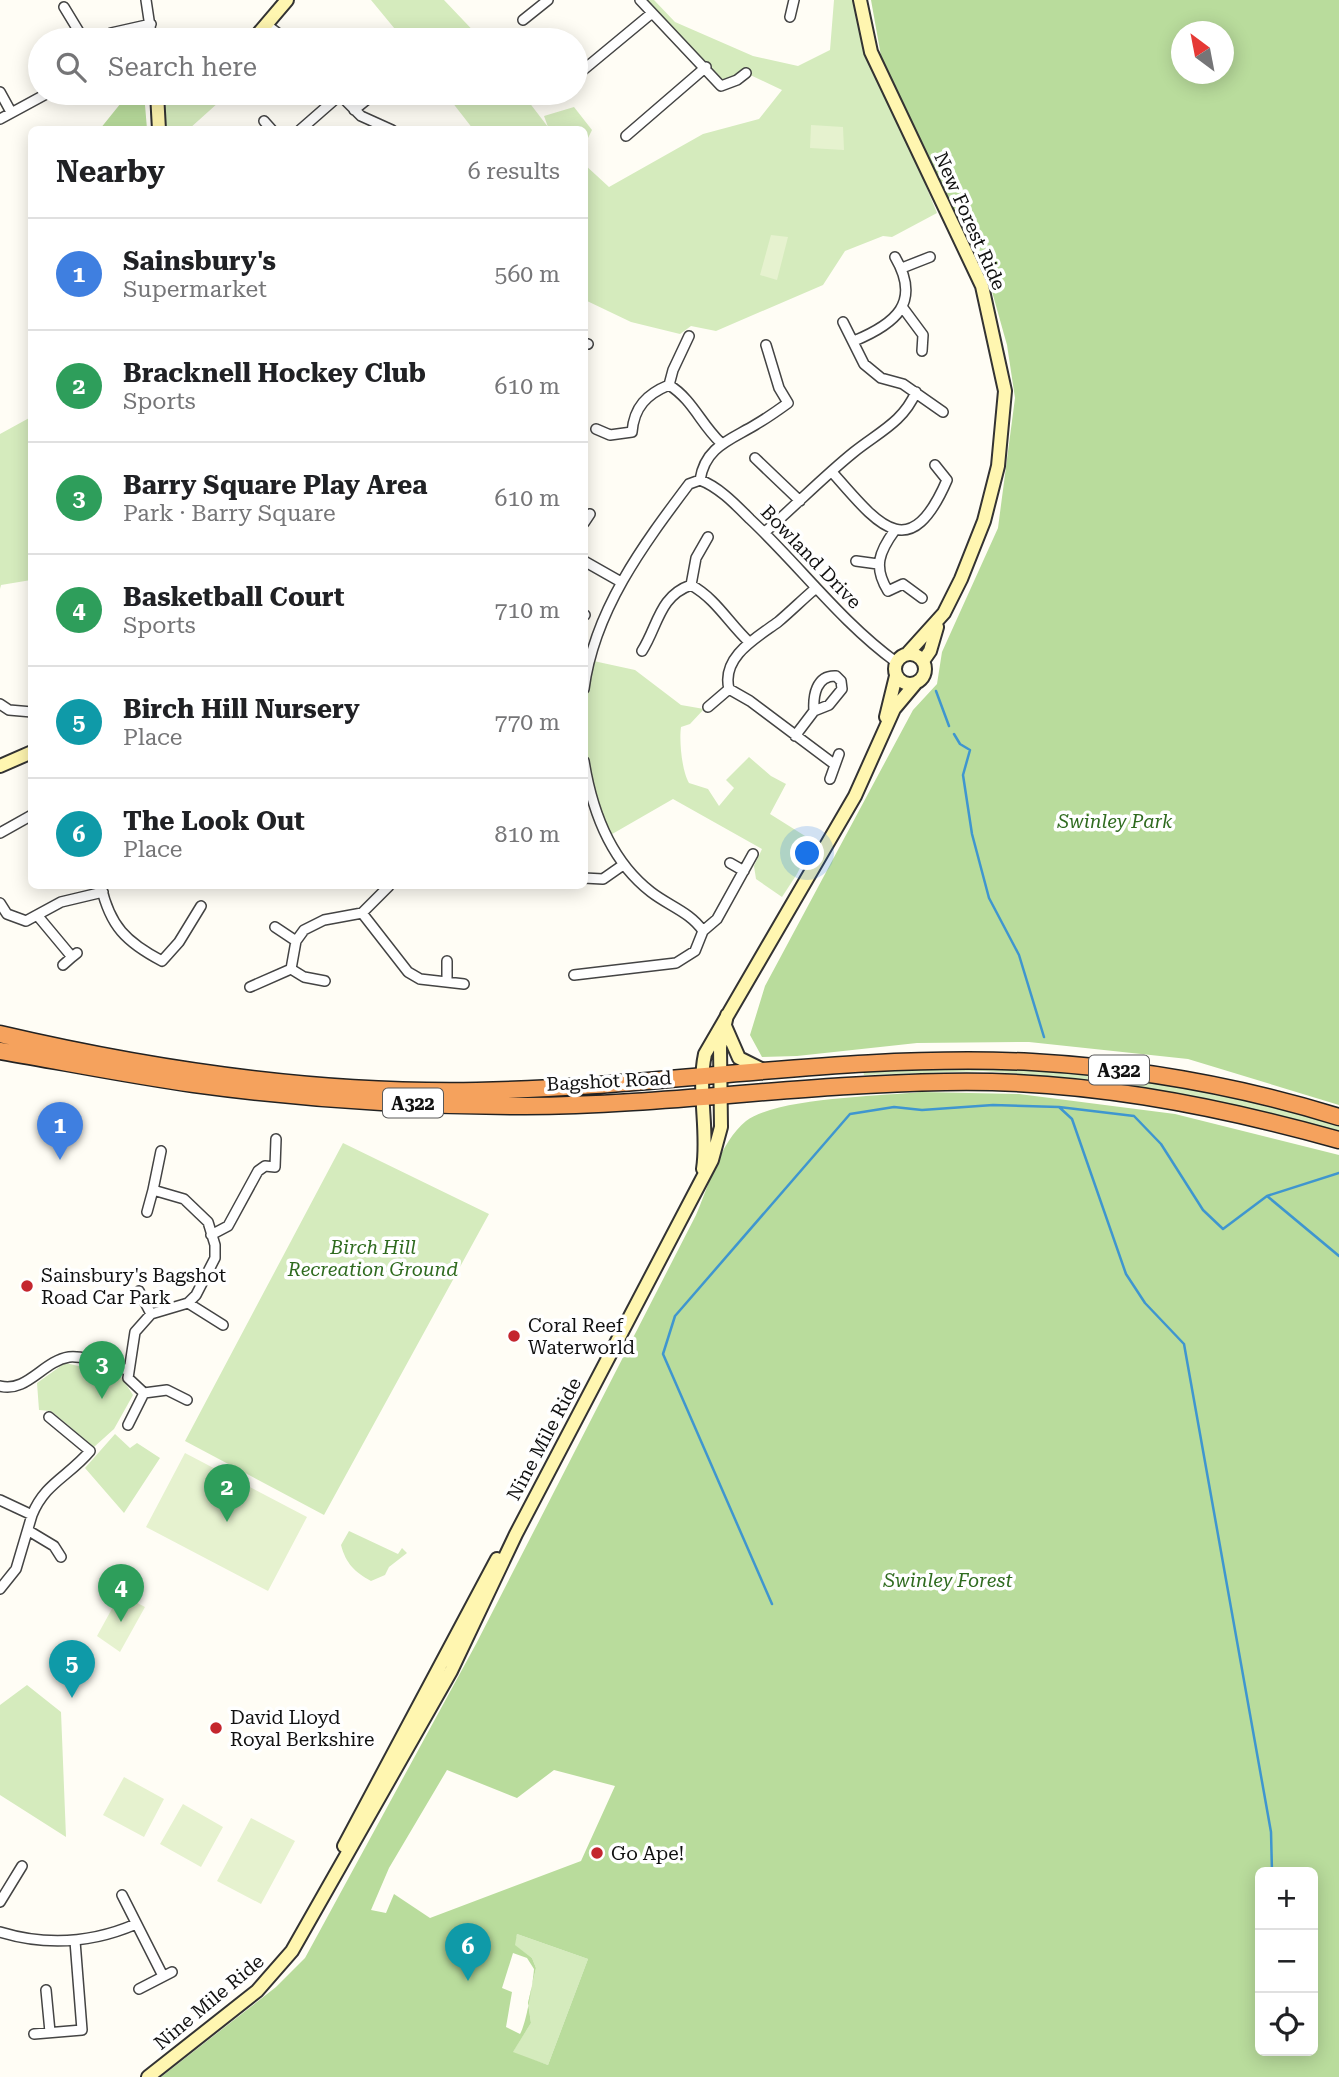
<!DOCTYPE html>
<html lang="en">
<head>
<meta charset="utf-8">
<style>
	:root { --surface:#fff; --page:#f2f2f2; --text:#202124; --muted:#757577; --line:#e0e0e0; --accent:#c4262e }
	body { margin:0; font-family:"Roboto Serif",serif; background:var(--page); color:var(--text) }
	.controls { position:absolute; right:21px; bottom:21px; display:grid; overflow:hidden; border-radius:10px; box-shadow:0 4px 18px #0003 }
	.controls button { width:63px; height:63px; display:grid; place-items:center; padding:0; border:0; border-bottom:2px solid var(--line); background:var(--surface); color:var(--text); font:35px sans-serif }
	.compass { position:absolute; left:1171px; top:21px; width:63px; height:63px; border-radius:50%; background:var(--surface); box-shadow:0 4px 18px #0003; rotate:328deg }
	.you { position:absolute; left:808px; top:854px; width:24px; height:24px; margin:-18px; border:5px solid #fff; border-radius:50%; background:#1a73e8; box-shadow:0 0 0 10px #1a73e833 }
	.badge { display:grid; place-items:center; width:46px; height:46px; border-radius:50%; background:var(--accent); color:#fff; font-size:23px; font-weight:700 }
	.pin { position:absolute; translate:-50% -58px; filter:drop-shadow(0 2px 4px #0008) }
	.pin::after { content:''; position:absolute; top:37px; width:24px; height:21px; background:inherit; clip-path:polygon(0 0,100% 0,50% 100%) }
	.list { margin:0; padding:0; list-style:none }
	h2 { display:flex; justify-content:space-between; align-items:center; height:91px; margin:0; padding:0 28px; font-size:30px }
	h2 small { font-size:23px; font-weight:400; color:var(--muted) }
	.list li { display:grid; grid-template-columns:46px 1fr auto; gap:21px; align-items:center; box-sizing:border-box; height:112px; padding:0 28px; border-top:2px solid var(--line) }
	.list b { display:block; font-size:26px; white-space:nowrap }
	.list p { margin:0; font-size:23px; white-space:nowrap; color:var(--muted) }
	.list em { font-size:23px; font-style:normal; color:var(--muted) }
	.icon { flex:none; width:38px; height:38px; fill:none; stroke:currentColor; stroke-width:2; stroke-linecap:round; stroke-linejoin:round }
	.map { position:relative; flex:none; width:1339px; height:2077px; overflow:hidden }
	.search { position:absolute; background:var(--surface); box-shadow:0 4px 18px #0003; left:28px; top:28px; width:560px; height:77px; display:flex; align-items:center; gap:18px; box-sizing:border-box; padding:0 24px; border-radius:38px; color:var(--muted); font-size:26px }
	.panel { position:absolute; background:var(--surface); box-shadow:0 4px 18px #0003; left:28px; top:126px; width:560px; height:763px; border-radius:10px }
	.map>svg:first-child { display:block }
	.green { fill:#d5ebbd }
	.forest { fill:#b9dc9c; fill-rule:evenodd }
	.pitch { fill:#e6f2cf }
	.lines { fill:none; stroke-linecap:round; stroke-linejoin:round }
	.stream { stroke:#3f96cf; stroke-width:2.5 }
	.street-casing { stroke:#444; stroke-width:12 }
	.secondary-casing { stroke:#333; stroke-width:16 }
	.highway-casing { stroke:#222; stroke-width:19 }
	.street { stroke:#fff; stroke-width:9 }
	.secondary { stroke:#fff6b0; stroke-width:12 }
	.highway { stroke:#f5a25d; stroke-width:16 }
	.poi-dot { fill:#c4262e; stroke:#fff; stroke-width:2.5 }
	.labels { text-anchor:middle; dominant-baseline:central; stroke-width:7; stroke-linejoin:round; paint-order:stroke }
	.shield { fill:#fff; stroke:#585858; stroke-width:2 }
	.shield-label { font-size:18px; font-weight:bold; fill:#111 }
	.street-label { font-size:19px; fill:#111; stroke:#fff }
	.park-label { font-size:19px; font-style:italic; fill:#2f6b1f; stroke:#fff }
	.poi-label { font-size:19px; fill:#111; stroke:#fff; text-anchor:start }
</style>
</head>
<body>
<div class="map">
<svg width="1339" height="2077" viewBox="0 0 1339 2077">
	<rect width="100%" height="100%" fill="#fffdf5"/>
	<path class="green" d="M371,0H444L482,40H404Z
		M640,0H654L675,22L753,56L798,66L830,50L834,0H862L871,52L937,213L892,237L883,236L845,251L823,285L716,331L691,326L680,334L631,322L585,300L584,164L609,187L703,134L759,119L782,90L746,73L725,84Z
		M166,93H229L189,129L164,130Z
		M445,93H522L548,127L544,116L574,107L592,130L585,144L584,130L473,129Z
		M31,417V580L1,585L0,589V434Z
		M589,660L635,670L681,705L704,709L690,724L681,727C679,742 682,771 689,783L708,789L719,806L734,788L726,780L749,757L771,776L786,784L770,814L813,841L797,874L782,897L756,879L754,866L762,849L673,799L607,837L585,761L584,689Z
		M916,1069C966,1069 1017,1067 1066,1072C1159,1080 1249,1099 1339,1123V1135L1093,1080L983,1071L864,1075L863,1072Z
		M343,1143L489,1214L324,1515L185,1441Z
		M65,1363L120,1375L133,1395L114,1429L94,1447L51,1411L39,1410L37,1383Z
		M115,1434L130,1448L137,1443L160,1458L124,1513L85,1468Z
		M349,1531L398,1554L402,1548L407,1553L389,1567L385,1575L371,1581C355,1572 346,1564 341,1545Z
		M27,1685L61,1712L66,1837L0,1795V1705Z
		M517,1934L588,1959L548,2065L512,2053L531,2023L528,2003L536,1968L532,1958L514,1945Z"/>
	<path class="forest" d="M871,0H1339V1105L1188,1059L1029,1042L917,1043L797,1056L762,1057L750,1035L765,986L913,710L937,684L942,652L998,528L1015,398L1007,345L991,288L881,56ZM1182,32H1224V74H1182Z
		M129,93H144L147,129H100Z
		M921,1092L1019,1094L1175,1114L1339,1155V2077H161L276,1987L305,1958L476,1644L696,1215C709,1186 720,1142 746,1121C775,1098 881,1096 921,1092ZM447,1770L517,1798L554,1770L615,1786L581,1861L430,1918L394,1894L386,1913L371,1910L389,1868ZM1260,1872H1313V2051H1260ZM517,1934L588,1959L548,2065L513,2052L531,2023L528,2003L536,1968L532,1958L515,1945ZM513,1953L527,1958L534,1969C533,1983 526,2025 520,2034L506,2027L512,1992L502,1988Z"/>
	<path class="pitch" d="M811,125L843,127L844,150L810,148Z
		M771,235L788,237L777,280L760,275Z
		M185,1453L307,1517L268,1591L146,1527Z
		M120,1594L145,1607L120,1652L97,1636Z
		M124,1777L164,1799L144,1837L103,1815Z
		M183,1804L223,1827L201,1867L160,1844Z
		M251,1818L295,1841L261,1904L217,1881Z"/>
	<g class="lines">
		<path class="stream" d="M936,691L949,726
			M954,734L960,744L970,750L963,775L972,834L989,898L1019,955L1044,1037
			M1059,1107L1072,1119L1126,1274L1145,1303L1184,1344L1271,1832L1272,1872
			M1267,1196L1339,1173
			M772,1604L663,1354L675,1316L850,1114L894,1107L922,1110L993,1105L1059,1107L1134,1116L1161,1144L1203,1210L1223,1229L1267,1196L1339,1256"/>
		<g class="street-casing">
			<path id="street" d="M146,0L152,40
				M640,0L721,86L737,80L746,73
				M64,7L84,40
				M790,17L794,0
				M523,20L548,0
				M267,25L287,40
				M104,40L111,33L151,24
				M324,40L330,35
				M576,76L652,13
				M0,92L11,112
				M338,93L361,116L392,130
				M354,110L375,93
				M0,119L48,93
				M264,121L272,130
				M300,130L340,95
				M626,136L706,67
				M902,268L930,257
				M903,308L923,335L922,351
				M843,322L864,364L881,378L903,384L943,412
				M854,341C895,324 922,303 895,257
				M584,343L588,344
				M669,385L673,370L689,336
				M596,429L610,435L632,432C634,407 647,394 669,385C692,399 701,424 720,442
				M755,458L800,501
				M832,472C877,523 909,568 947,480L935,465
				M700,480C719,487 736,505 750,519C800,566 841,622 896,662
				M700,480C705,447 730,440 755,425C767,418 777,411 788,403L779,388L766,345
				M584,523L590,514
				M895,530C879,552 873,567 888,591L903,584L922,598
				M765,532C795,506 823,477 854,452C879,432 903,422 916,392
				M584,561L621,582
				M856,561L878,564
				M691,585L696,558L708,537
				M584,615H585
				M642,651C658,626 659,596 691,585C716,599 728,622 749,642
				M584,689C594,611 643,545 689,484L700,480
				M729,689C721,657 756,638 778,622C791,611 803,599 816,588
				M729,689L750,701L834,764
				M0,704L9,710L32,712
				M708,707L729,689
				M795,736L814,711L829,705L842,689L841,681L836,676C816,675 813,696 814,711
				M830,779L839,754
				M0,833L32,815
				M730,863L744,871
				M584,878L603,879L623,865
				M101,886C110,926 126,942 162,961L179,942L201,906
				M0,903L7,914L26,921L37,915
				M362,913L408,972L420,979L464,984
				M275,927L296,941
				M703,931L717,919L753,854
				M77,953L72,957L37,915L61,902L103,892
				M63,965L72,957
				M291,969L304,977L325,981
				M574,975L676,963L695,951L703,931C690,912 669,906 651,892C611,861 592,811 584,761
				M447,980V961
				M250,987L291,969L296,941L304,930L324,920L362,913L389,886
				M161,1151L153,1190L184,1199L208,1222L215,1245V1258L196,1295L188,1303L151,1314L135,1332L128,1378L144,1393L167,1390L187,1400
				M147,1212L153,1190
				M211,1235L228,1226L258,1171L265,1166L275,1167L276,1139
				M139,1291L151,1314
				M188,1303L223,1325
				M0,1386C27,1393 43,1361 69,1357C85,1355 111,1366 128,1370
				M128,1425L144,1393
				M0,1500L32,1515L16,1569L0,1589
				M32,1515C45,1483 68,1477 90,1451L49,1417
				M29,1531L54,1546L61,1557
				M122,1895L163,1976
				M0,1902L22,1866
				M0,1932C46,1946 92,1943 136,1924
				M139,1989L172,1972
				M46,1990L50,2032
				M34,2034L82,2030L75,1941"/>
		</g>
		<g class="secondary-casing">
			<path id="secondary" d="M860,0L871,52L982,286L1005,391L998,466L984,521L961,579L944,613L907,654
				M253,40L287,0
				M157,93L159,130
				M895 669a15 15 0 1 1 30 0a15 15 0 1 1-30 0Z
				M923,661L930,651L937,627
				M886,717L896,676
				M0,766L32,752
				M725,1026L739,1058L763,1070
				M703,1169C709,1131 697,1092 705,1054L855,796L894,709L915,684
				M344,1846L497,1559
				M148,2077L257,1991L292,1951L451,1671L516,1534L712,1160L721,1127L720,1047L727,1015"/>
		</g>
		<g class="highway-casing">
			<path id="highway" d="M0,1034C154,1070 318,1094 477,1091C662,1087 847,1053 1032,1062C1136,1068 1239,1086 1339,1117
				M0,1051C65,1062 129,1075 194,1084C304,1099 414,1106 525,1106C665,1105 805,1084 945,1082C1079,1079 1210,1104 1339,1140"/>
		</g>
		<use href="#street" class="street"/>
		<use href="#secondary" class="secondary"/>
		<use href="#highway" class="highway"/>
	</g>
	<g class="poi-dot">
		<circle cx="27" cy="1286" r="7"/>
		<circle cx="514" cy="1336" r="7"/>
		<circle cx="216" cy="1728" r="7"/>
		<circle cx="597" cy="1853" r="7"/>
	</g>
	<g class="labels">
		<g class="shield">
			<rect x="1089" y="1055.5" width="60" height="29" rx="5"/>
			<rect x="383" y="1088.5" width="60" height="29" rx="5"/>
		</g>
		<g class="shield-label">
			<text x="1119" y="1070">A322</text>
			<text x="413" y="1103">A322</text>
		</g>
		<g class="street-label">
			<text transform="translate(970 221) rotate(66)">New Forest Ride</text>
			<text transform="translate(811 557) rotate(46)">Bowland Drive</text>
			<text transform="translate(609 1081) rotate(-3)">Bagshot Road</text>
			<text transform="translate(544 1439) rotate(-62)">Nine Mile Ride</text>
			<text transform="translate(209 2002) rotate(-40)">Nine Mile Ride</text>
		</g>
		<g class="park-label">
			<text x="1115" y="821">Swinley Park</text>
			<text x="373" y="1247">Birch Hill<tspan x="373" dy="22">Recreation Ground</tspan></text>
			<text x="948" y="1580">Swinley Forest</text>
		</g>
		<g class="poi-label">
			<text x="41" y="1275">Sainsbury's Bagshot<tspan x="41" dy="22">Road Car Park</tspan></text>
			<text x="528" y="1325">Coral Reef<tspan x="528" dy="22">Waterworld</tspan></text>
			<text x="230" y="1717">David Lloyd<tspan x="230" dy="22">Royal Berkshire</tspan></text>
			<text x="611" y="1853">Go Ape!</text>
		</g>
	</g>
</svg>
<div class="controls">
<button>+</button>
<button>−</button>
<button><svg class="icon" aria-label="locate" viewBox="0 0 24 24"><circle cx="12" cy="12" r="6"/><path d="M12 2v4M12 18v4M2 12h4M18 12h4"/></svg></button>
</div>
<svg class="compass" viewBox="-18 -18 36 36"><path d="M0-13l5 13h-10z" fill="#e53935"/><path d="M0 13l5-13h-10z" fill="#757577"/></svg>
<div class="you"></div>
<div class="pin badge" style="left:60px;top:1160px;background:#3f7fe0">1</div>
<div class="pin badge" style="left:227px;top:1522px;background:#2e9e5b">2</div>
<div class="pin badge" style="left:102px;top:1399px;background:#2e9e5b">3</div>
<div class="pin badge" style="left:121px;top:1622px;background:#2e9e5b">4</div>
<div class="pin badge" style="left:72px;top:1698px;background:#0f9aa8">5</div>
<div class="pin badge" style="left:468px;top:1981px;background:#0f9aa8">6</div>
<div class="search"><svg class="icon" aria-label="search" viewBox="0 0 24 24"><circle cx="10" cy="10" r="6"/><path d="M15 15l6 6"/></svg>Search here</div>
<section class="panel">
<h2>Nearby<small>6 results</small></h2>
<ul class="list">
<li><span class="badge" style="background:#3f7fe0">1</span><div><b>Sainsbury's</b><p>Supermarket</p></div><em>560 m</em></li>
<li><span class="badge" style="background:#2e9e5b">2</span><div><b>Bracknell Hockey Club</b><p>Sports</p></div><em>610 m</em></li>
<li><span class="badge" style="background:#2e9e5b">3</span><div><b>Barry Square Play Area</b><p>Park · Barry Square</p></div><em>610 m</em></li>
<li><span class="badge" style="background:#2e9e5b">4</span><div><b>Basketball Court</b><p>Sports</p></div><em>710 m</em></li>
<li><span class="badge" style="background:#0f9aa8">5</span><div><b>Birch Hill Nursery</b><p>Place</p></div><em>770 m</em></li>
<li><span class="badge" style="background:#0f9aa8">6</span><div><b>The Look Out</b><p>Place</p></div><em>810 m</em></li>
</ul>
</section>
</div>
</body>
</html>
